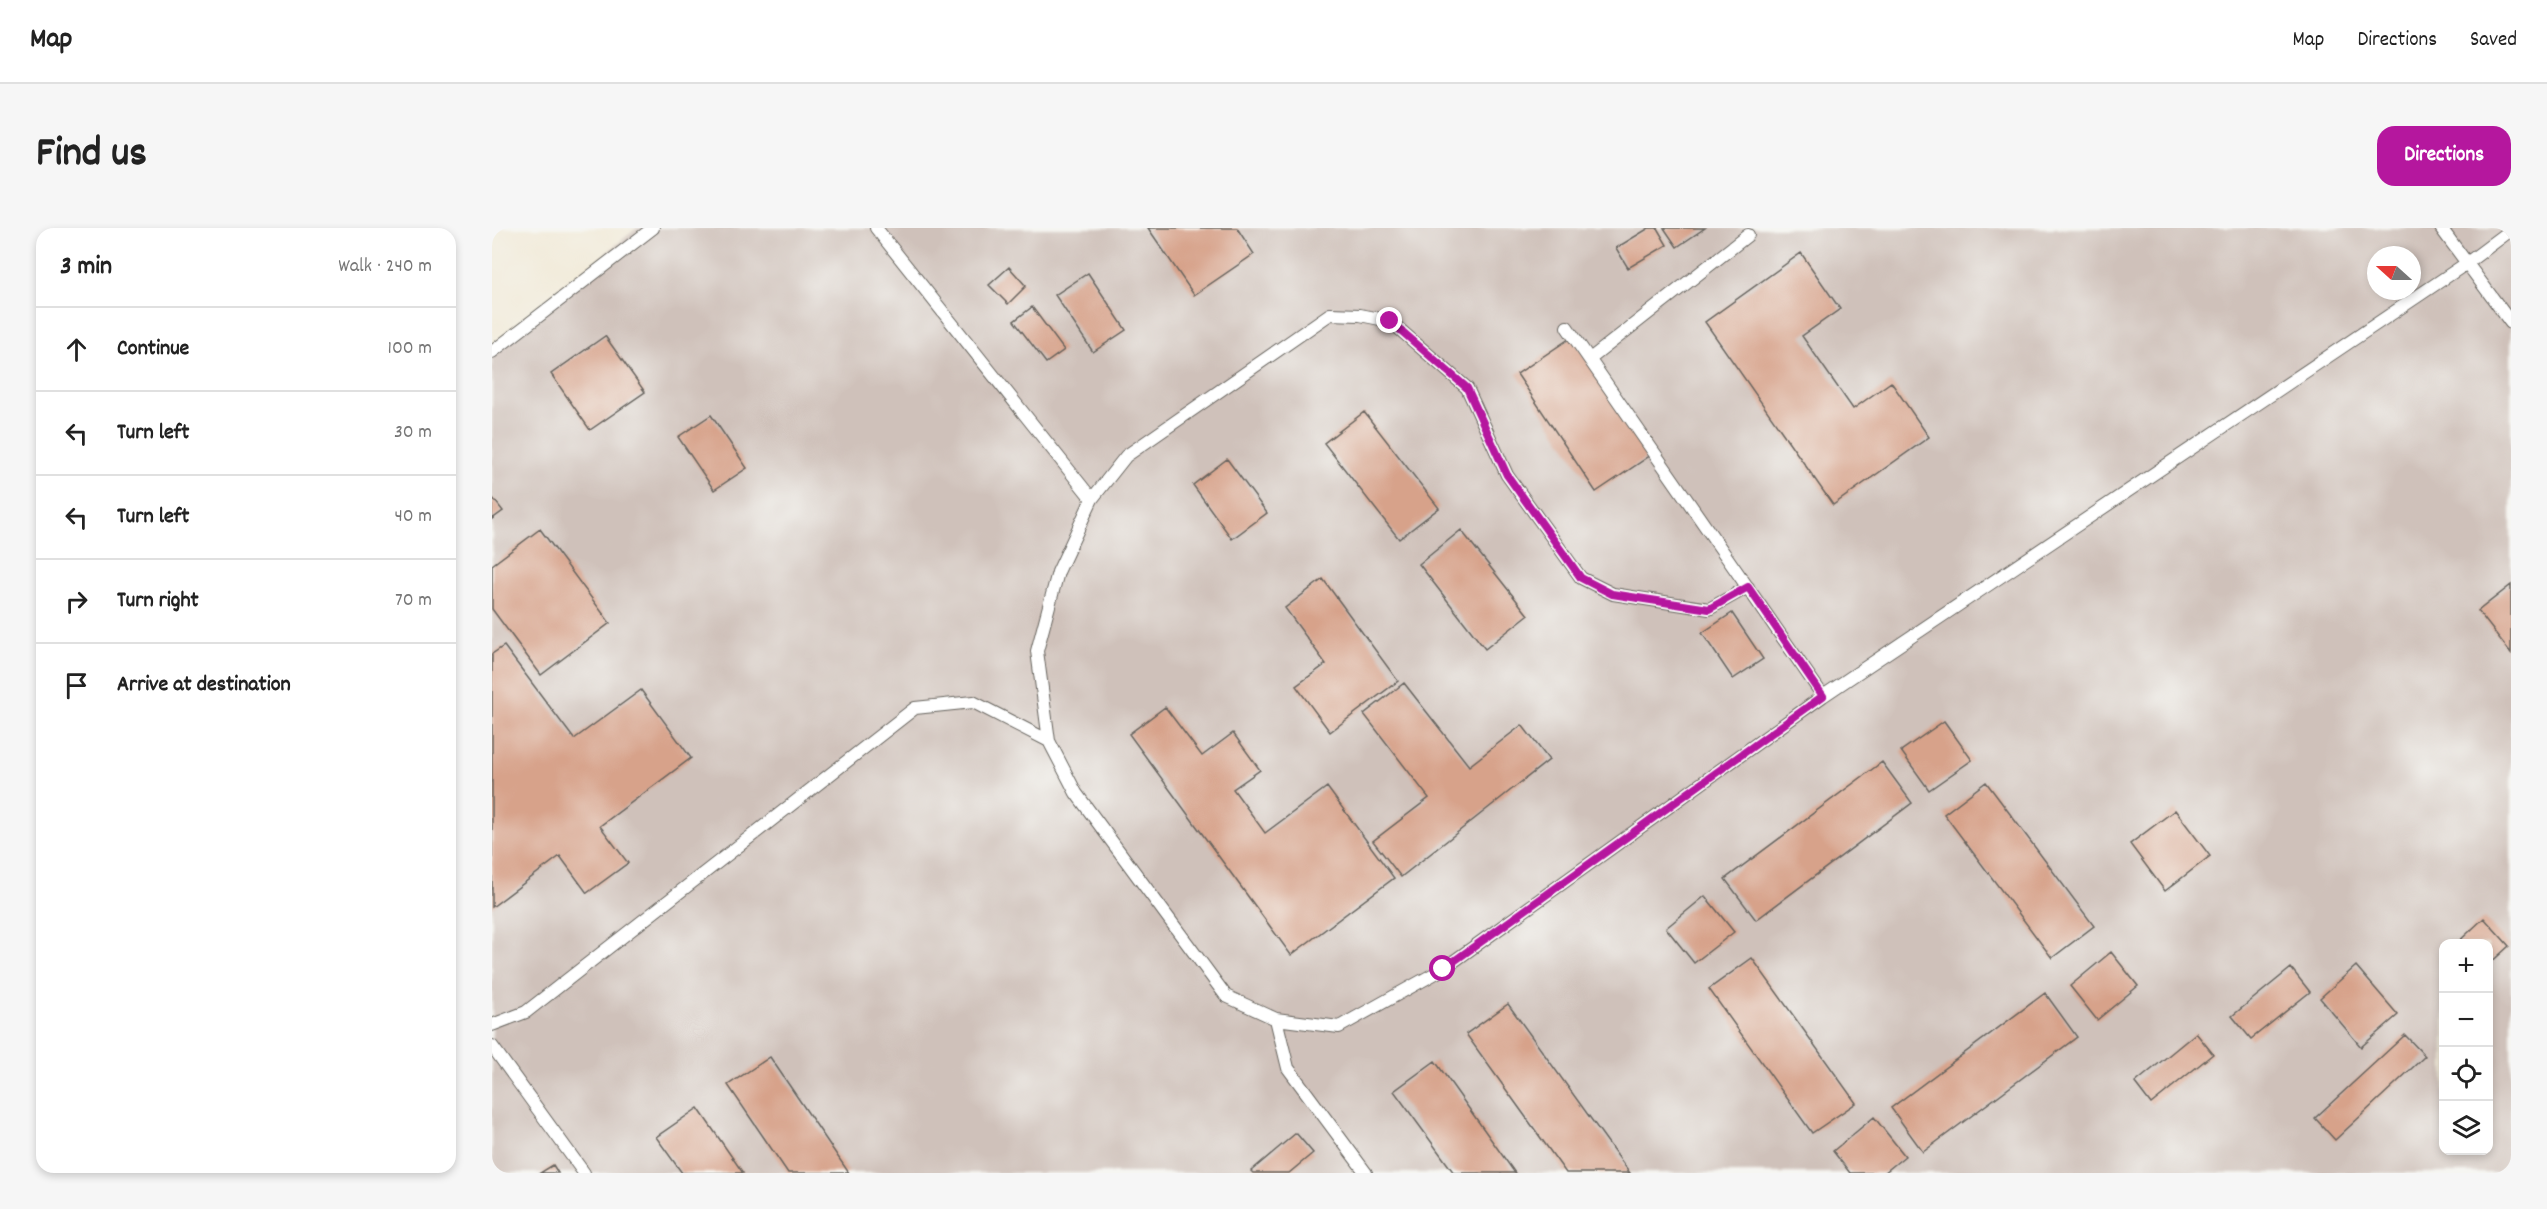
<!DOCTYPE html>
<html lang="en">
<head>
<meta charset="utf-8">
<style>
	:root { --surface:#fff; --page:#f6f6f6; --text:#222; --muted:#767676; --line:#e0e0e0; --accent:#b5179e }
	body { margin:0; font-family:Dekko,sans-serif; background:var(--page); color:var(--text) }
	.controls { position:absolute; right:18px; bottom:18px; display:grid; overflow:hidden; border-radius:12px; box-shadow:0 3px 9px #0003 }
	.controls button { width:54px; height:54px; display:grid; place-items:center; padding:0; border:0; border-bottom:2px solid var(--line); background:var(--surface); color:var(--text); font:30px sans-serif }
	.compass { position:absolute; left:1875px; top:18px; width:54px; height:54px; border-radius:50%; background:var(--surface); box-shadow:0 3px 9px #0003; rotate:291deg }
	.stop { position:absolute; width:18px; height:18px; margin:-14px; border:4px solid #b5179e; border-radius:50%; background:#fff }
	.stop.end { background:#b5179e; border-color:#fff; box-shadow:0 2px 6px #0008 }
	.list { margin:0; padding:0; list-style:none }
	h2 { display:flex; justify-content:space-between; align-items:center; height:78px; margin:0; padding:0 24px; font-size:26px }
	h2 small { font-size:20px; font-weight:400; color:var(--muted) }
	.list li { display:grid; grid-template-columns:39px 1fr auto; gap:18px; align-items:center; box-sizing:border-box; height:84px; padding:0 24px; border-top:2px solid var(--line) }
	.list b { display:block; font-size:22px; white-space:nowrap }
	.list em { font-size:20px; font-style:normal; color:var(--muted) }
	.icon { flex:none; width:33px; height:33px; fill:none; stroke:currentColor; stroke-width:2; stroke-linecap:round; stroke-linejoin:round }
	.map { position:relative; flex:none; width:2019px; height:945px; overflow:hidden; border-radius:18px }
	header { display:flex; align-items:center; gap:36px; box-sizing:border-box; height:84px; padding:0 30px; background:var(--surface); border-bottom:2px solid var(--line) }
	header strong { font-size:28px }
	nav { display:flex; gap:33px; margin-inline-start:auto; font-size:21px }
	.intro { display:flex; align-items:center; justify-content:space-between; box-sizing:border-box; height:144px; padding:0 36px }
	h1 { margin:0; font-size:42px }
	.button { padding:15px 27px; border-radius:18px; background:var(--accent); color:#fff; font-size:21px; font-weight:700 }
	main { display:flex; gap:36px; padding:0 36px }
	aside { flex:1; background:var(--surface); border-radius:18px; box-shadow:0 3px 9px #0003 }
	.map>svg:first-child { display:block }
	.industrial { fill:#cfc1ba; fill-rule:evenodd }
	.building { fill:#d7a28a }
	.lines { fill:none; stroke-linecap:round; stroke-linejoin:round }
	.service-casing { stroke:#67645e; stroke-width:14 }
	.service { stroke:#fff; stroke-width:12 }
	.route { stroke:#b5179e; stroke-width:8 }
</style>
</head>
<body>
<header>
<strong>Map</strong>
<nav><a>Map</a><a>Directions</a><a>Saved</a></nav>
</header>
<div class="intro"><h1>Find us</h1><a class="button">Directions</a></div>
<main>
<aside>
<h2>3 min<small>Walk · 240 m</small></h2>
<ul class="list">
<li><svg class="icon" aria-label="ahead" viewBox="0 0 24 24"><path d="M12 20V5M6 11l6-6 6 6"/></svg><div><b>Continue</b></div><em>100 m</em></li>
<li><svg class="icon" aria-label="left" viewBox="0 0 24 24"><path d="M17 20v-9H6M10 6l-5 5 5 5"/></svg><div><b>Turn left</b></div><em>30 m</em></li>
<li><svg class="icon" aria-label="left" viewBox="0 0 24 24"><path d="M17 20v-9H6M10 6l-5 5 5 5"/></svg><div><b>Turn left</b></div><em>40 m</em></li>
<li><svg class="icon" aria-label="right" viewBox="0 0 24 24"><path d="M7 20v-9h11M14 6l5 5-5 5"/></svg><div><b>Turn right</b></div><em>70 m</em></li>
<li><svg class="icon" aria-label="arrive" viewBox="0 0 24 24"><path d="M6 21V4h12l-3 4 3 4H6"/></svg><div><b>Arrive at destination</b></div></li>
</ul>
</aside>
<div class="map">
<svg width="2019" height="945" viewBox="0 0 2019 945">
	<rect width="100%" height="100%" fill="#f6f6f2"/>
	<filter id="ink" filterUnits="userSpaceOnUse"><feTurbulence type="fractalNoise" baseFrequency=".0167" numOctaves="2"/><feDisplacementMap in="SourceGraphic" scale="12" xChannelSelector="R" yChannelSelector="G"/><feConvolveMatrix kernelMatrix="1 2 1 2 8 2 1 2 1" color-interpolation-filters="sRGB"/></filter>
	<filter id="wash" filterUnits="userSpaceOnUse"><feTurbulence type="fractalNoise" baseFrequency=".008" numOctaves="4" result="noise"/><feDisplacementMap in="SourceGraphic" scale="24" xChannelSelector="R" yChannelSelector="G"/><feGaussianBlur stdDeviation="1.35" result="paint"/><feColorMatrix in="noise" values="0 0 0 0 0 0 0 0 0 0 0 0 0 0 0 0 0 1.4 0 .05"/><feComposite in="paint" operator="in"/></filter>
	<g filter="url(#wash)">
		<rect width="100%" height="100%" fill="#f2ebda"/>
		<path class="industrial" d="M145,0H2019V945H0V119ZM1884,27H1920V63H1884ZM1952,716H1996V922H1952Z"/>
		<g id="blocks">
			<path class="building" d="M656,0H745L762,26L702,67Z
				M1157,0H1165L1175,17L1136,40L1124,20Z
				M1172,0H1213L1185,19Z
				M1309,25L1348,81L1310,108L1361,181L1399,154L1437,209L1341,277L1213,94Z
				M517,39L534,58L516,76L497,57Z
				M596,45L634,102L601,124L563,67Z
				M540,79L572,122L554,135L522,93Z
				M113,108L153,164L98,202L59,146Z
				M1080,109L1159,227L1104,264L1025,146Z
				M872,184L947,280L907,311L832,215Z
				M219,187L255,240L222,262L186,209Z
				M735,231L775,285L740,311L701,257Z
				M0,269L11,283L0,291Z
				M48,301L118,395L49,447L0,381V337Z
				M969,302L1036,387L993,421L927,336Z
				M831,351L906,453L838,504L804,458L834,436L793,380Z
				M2019,357V425L1986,383Z
				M1240,385L1271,431L1241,451L1210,405Z
				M12,418L82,511L149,462L199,530L108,598L136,635L95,665L68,628L0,679V426Z
				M912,455L977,538L1030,497L1057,532L909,649L881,613L937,570L872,486Z
				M673,479L710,528L741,505L768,542L741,561L773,605L835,559L902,650L799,727L637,506Z
				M1452,493L1480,532L1437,562L1409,523Z
				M1390,534L1420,575L1264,692L1233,651Z
				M1494,554L1602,698L1560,730L1452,586Z
				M1683,582L1718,628L1673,663L1638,616Z
				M1213,668L1242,704L1202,735L1174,700Z
				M1992,690L2017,718L1996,737V716H1964Z
				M1619,724L1646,758L1605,792L1578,758Z
				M1260,730L1364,875L1320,905L1217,761Z
				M1864,738L1906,787L1869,819L1828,770Z
				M1799,740L1818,764L1759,811L1740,788Z
				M1553,765L1585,809L1431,924L1399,880Z
				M1016,776L1138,945H1074L974,806Z
				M1704,805L1721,826L1659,876L1643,855Z
				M1913,807L1933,828L1843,912L1823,890Z
				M278,829L357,945H296L236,857Z
				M943,833L1023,945H962L902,863Z
				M206,880L251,945H190L164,909Z
				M1382,889L1413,928L1392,945H1358L1341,923Z
				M804,905L821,925L797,945H761L759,943Z
				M61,937L66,945H48Z"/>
		</g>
	</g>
	<g filter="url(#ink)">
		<use href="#blocks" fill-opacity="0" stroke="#67645e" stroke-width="1.5"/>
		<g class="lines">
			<g class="service-casing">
				<path id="service" d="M384,0L600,271L566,344L545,423L557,513
					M1949,0L2019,95
					M1075,99L1331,468
					M0,124L161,0
					M1098,131L1256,7
					M600,271L634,228L838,86L868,87L898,93L975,160L1015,247L1089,350L1121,366L1217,381L1256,359
					M784,791L796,840L874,945
					M0,797L34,784L423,480L481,474L557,513L584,565L734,768L784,791L847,799L951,741L1331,468L1975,35L2019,2
					M0,818L92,945"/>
			</g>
			<use href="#service" class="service"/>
		</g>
	</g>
	<g class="lines" filter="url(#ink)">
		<path class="route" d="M898,93L975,160L1015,247L1089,350L1120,366L1217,381L1256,359L1331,468L951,741"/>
	</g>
</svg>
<div class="controls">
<button>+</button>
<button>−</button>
<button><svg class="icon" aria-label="locate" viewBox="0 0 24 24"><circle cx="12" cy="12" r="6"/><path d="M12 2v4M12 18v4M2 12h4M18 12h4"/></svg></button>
<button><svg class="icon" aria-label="layers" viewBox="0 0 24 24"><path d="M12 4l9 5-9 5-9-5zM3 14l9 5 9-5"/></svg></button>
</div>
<svg class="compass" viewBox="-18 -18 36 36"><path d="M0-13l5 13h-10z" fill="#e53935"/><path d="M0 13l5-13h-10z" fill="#767676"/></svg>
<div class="stop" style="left:951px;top:741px"></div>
<div class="stop end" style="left:898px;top:93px"></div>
</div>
</main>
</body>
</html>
